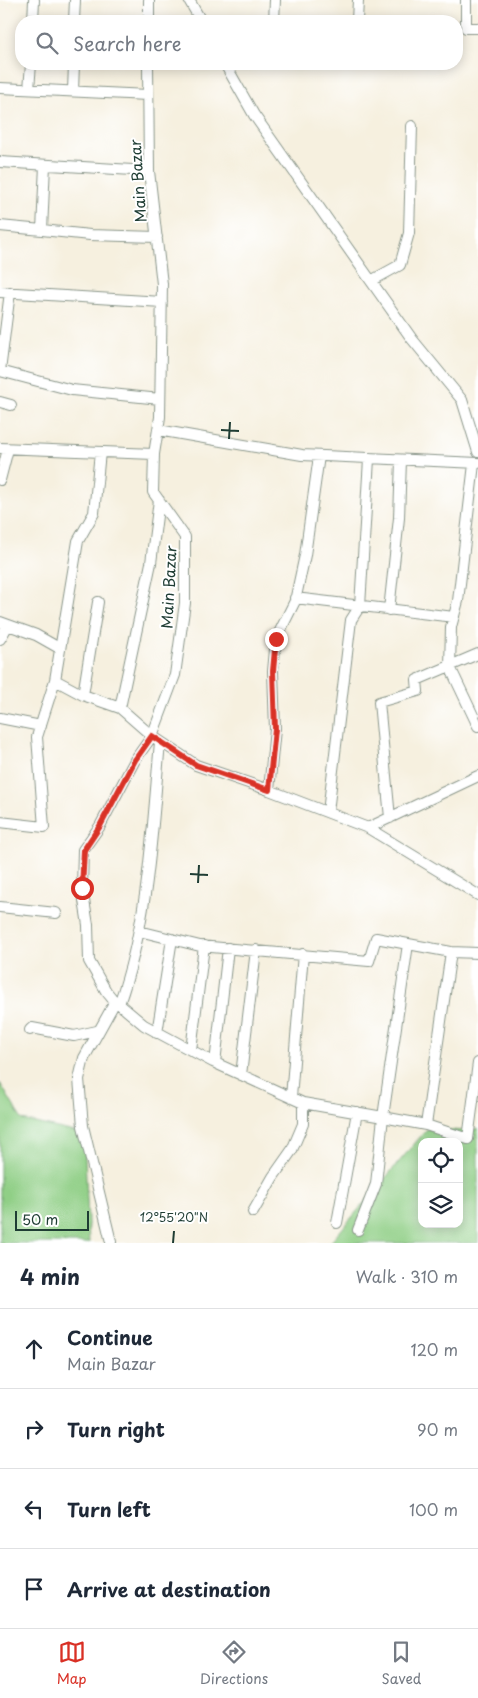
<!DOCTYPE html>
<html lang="en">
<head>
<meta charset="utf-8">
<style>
	:root { --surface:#fff; --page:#f6f6f7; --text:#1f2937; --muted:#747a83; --line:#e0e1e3; --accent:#d93025 }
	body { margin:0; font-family:"Playpen Sans",sans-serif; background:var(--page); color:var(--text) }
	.controls { position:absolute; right:15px; bottom:15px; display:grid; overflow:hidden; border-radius:10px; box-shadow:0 2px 12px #0003 }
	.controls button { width:45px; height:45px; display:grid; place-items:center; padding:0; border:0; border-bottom:1px solid var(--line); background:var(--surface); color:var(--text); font:25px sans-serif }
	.scale { position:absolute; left:15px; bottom:12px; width:74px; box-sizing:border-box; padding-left:5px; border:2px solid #1f3d34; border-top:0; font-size:14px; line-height:18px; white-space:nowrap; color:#1f3d34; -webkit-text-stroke:4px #fff; paint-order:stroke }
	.stop { position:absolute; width:15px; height:15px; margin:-11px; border:4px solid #d93025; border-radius:50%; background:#fff }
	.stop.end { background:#d93025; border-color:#fff; box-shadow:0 1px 5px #0008 }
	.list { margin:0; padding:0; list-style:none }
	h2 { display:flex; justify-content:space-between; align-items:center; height:65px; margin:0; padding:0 20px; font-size:21px }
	h2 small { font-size:16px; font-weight:400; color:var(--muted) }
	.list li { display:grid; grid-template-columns:32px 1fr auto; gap:15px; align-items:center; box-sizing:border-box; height:80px; padding:0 20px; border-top:1px solid var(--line) }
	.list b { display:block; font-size:19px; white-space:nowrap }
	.list p { margin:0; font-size:16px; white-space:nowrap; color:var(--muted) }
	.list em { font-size:16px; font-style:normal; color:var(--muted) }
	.icon { flex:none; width:28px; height:28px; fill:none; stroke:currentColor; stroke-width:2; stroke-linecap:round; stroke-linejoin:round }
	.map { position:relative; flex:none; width:478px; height:1243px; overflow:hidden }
	.search { position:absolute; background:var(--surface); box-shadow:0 2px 12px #0003; left:15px; right:15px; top:15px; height:55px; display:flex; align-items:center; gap:12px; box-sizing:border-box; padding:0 18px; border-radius:20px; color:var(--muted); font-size:19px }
	.sheet { height:385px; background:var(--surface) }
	nav { display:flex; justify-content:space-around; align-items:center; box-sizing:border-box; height:70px; border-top:1px solid var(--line); background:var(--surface); font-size:14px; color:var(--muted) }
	nav a { display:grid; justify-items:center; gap:2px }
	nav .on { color:var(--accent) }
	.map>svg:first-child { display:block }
	.green { fill:#90cf86; stroke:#58865d; fill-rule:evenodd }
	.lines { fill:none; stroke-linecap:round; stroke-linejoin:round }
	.minor-casing { stroke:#8a968a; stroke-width:12 }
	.minor { stroke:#fff; stroke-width:10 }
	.route { stroke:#d93025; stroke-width:6 }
	.ticks { fill:none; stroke:#1f3d34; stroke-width:2 }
	.labels { text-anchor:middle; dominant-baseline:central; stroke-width:4; stroke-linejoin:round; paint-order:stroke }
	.street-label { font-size:15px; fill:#1f3d34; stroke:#fff }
	.ticks-label { font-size:12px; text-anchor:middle; fill:#1f3d34; stroke:#fff; stroke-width:4; stroke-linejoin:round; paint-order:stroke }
</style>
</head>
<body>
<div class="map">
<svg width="478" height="1243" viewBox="0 0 478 1243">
	<rect width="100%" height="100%" fill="#fff"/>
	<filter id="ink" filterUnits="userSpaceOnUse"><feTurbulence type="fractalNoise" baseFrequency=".02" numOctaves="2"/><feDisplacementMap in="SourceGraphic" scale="10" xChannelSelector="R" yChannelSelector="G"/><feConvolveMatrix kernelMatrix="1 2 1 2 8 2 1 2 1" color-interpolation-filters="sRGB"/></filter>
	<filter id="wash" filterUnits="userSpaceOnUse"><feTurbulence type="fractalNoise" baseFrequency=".0096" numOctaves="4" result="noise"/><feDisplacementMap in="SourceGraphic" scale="20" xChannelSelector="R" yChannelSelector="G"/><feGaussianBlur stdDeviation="1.12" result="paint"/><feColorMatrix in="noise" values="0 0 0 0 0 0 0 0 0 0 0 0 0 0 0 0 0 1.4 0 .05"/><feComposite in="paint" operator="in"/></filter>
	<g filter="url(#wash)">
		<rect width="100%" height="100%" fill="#f6f0df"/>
		<path class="green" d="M0,1083L22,1120L84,1134L89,1243H0Z
			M478,1128V1243H330L427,1129L470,1131ZM422,1142H459V1224H422Z"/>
	</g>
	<g filter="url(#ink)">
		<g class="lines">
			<g class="minor-casing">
				<path id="minor" d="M189,0L201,21
					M466,0V28H478
					M33,21L34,0
					M74,21L75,0
					M149,21V0
					M274,21L275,0
					M357,21L358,0
					M225,64L254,115L371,281L412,339L462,400L478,452
					M0,88L148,95
					M29,89L31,64
					M73,91L74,64
					M0,162L149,171
					M45,165L42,230L90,235L157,237
					M0,226L42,230
					M371,281L400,265L409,233L412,126
					M0,292L162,302
					M0,371L72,390L160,399
					M0,371L10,292
					M0,402L11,405
					M158,430L302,455L478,463
					M0,448L154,454
					M319,456L305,555L295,601L276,639L273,671L275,729L269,790L368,828L478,776
					M474,464L458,601L451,627L450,667L478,726
					M0,480L8,449
					M295,598L454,617
					M389,610L399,518L401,460
					M0,622L36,635L59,648
					M0,639L8,625
					M55,680L83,695L120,708L152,736L196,765L269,790
					M83,695L98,602
					M120,708L151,563L159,500
					M0,718L41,726
					M328,812L351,620L360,606L369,459
					M390,818L379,702L418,691L417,680L478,654
					M0,822L44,827L37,737L55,680L78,541L94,513L100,452
					M368,828L478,895
					M0,907L56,913
					M139,931L200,946L369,961L376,938L451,952L478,953
					M115,1002L106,991L89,961L88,925L82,888L83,850L100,826L135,760L152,736L175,675L185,603V537L153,492L154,454L160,417L162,284L149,171L148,64
					M119,1004L144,1025L213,1062L303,1103L383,1117L408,944
					M30,1030L32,1028L74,1036L97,1031
					M157,1033L172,939
					M191,1050L204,946
					M215,1063L228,948
					M241,1075L256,950
					M291,1097L303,954
					M426,1125L451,952
					M253,1212L273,1177L292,1150L303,1124V1103
					M337,1223L357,1112
					M358,1230L376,1184L383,1117L426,1125L468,1139L478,1063
					M111,1242L83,1126L79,1079L84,1058L115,1002L119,1004C149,920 152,830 160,742"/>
			</g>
			<use href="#minor" class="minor"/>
		</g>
	</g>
	<g class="lines" filter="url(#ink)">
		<path class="route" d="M82,888L84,850L100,826L135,760L152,736L196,765L269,790L275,729L273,671L276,639"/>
	</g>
	<path class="ticks" d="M221,430L239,431M229,439L230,422M190,874L208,875M198,883L199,865M173,1243L174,1231"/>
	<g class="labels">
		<g class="street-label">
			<text transform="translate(137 181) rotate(-94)">Main Bazar</text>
			<text transform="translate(168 587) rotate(-87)">Main Bazar</text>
		</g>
	</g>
	<g class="ticks-label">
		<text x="174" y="1222">12°55'20"N</text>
	</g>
</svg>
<div class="controls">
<button><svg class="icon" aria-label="locate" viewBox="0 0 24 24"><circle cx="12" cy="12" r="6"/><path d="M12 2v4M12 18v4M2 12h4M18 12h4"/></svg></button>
<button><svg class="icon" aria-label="layers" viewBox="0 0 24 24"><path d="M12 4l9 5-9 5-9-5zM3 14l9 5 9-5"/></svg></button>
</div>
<div class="scale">50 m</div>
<div class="stop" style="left:82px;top:888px"></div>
<div class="stop end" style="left:276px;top:639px"></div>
<div class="search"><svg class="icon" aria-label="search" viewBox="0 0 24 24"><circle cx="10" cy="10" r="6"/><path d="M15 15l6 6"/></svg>Search here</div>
</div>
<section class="sheet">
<h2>4 min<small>Walk · 310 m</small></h2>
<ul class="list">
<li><svg class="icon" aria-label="ahead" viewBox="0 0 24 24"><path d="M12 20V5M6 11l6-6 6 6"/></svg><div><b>Continue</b><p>Main Bazar</p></div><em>120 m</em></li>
<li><svg class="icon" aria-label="right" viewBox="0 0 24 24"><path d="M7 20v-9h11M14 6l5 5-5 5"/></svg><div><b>Turn right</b></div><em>90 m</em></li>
<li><svg class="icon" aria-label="left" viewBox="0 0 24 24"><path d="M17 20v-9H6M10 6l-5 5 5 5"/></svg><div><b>Turn left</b></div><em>100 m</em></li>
<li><svg class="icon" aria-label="arrive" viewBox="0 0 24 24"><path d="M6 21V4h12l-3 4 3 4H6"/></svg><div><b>Arrive at destination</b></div></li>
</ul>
</section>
<nav>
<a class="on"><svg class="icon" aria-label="map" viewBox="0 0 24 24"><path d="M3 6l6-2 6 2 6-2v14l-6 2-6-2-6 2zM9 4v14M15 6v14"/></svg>Map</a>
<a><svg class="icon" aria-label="directions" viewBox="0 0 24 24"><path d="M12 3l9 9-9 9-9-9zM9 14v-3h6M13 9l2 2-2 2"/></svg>Directions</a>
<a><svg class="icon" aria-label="saved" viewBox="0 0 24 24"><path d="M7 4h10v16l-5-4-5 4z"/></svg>Saved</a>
</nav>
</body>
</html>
